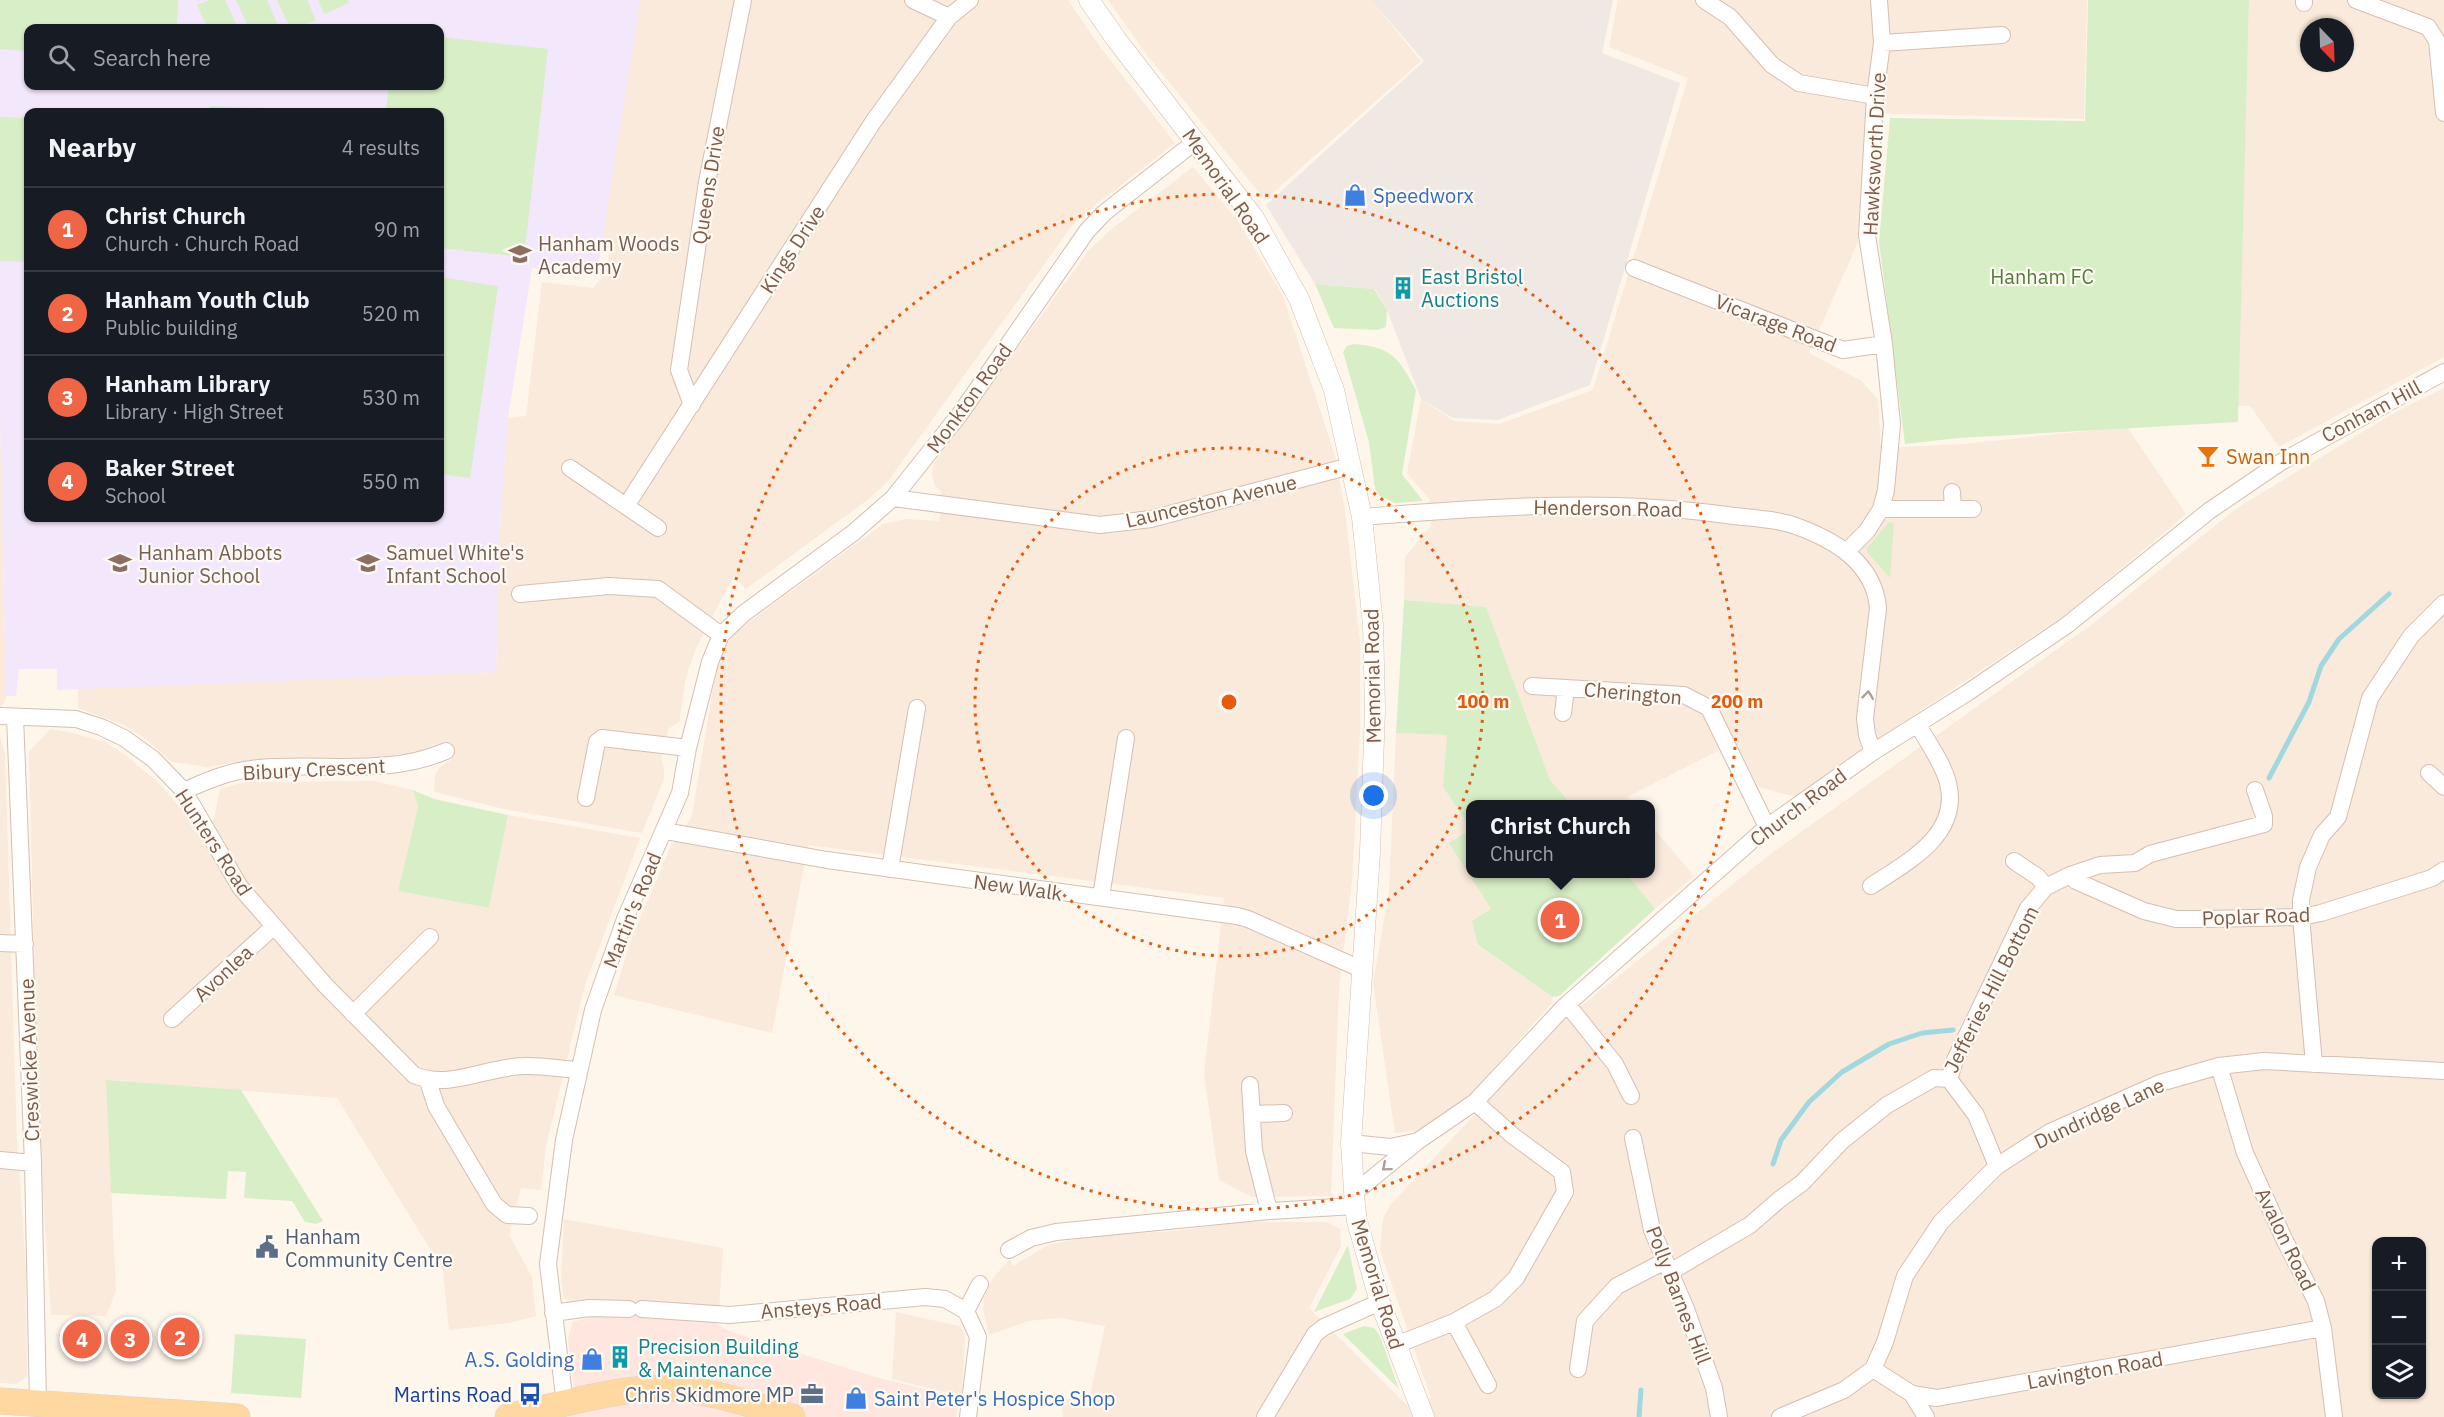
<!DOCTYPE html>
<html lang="en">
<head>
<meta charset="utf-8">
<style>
	:root { --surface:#171b24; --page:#242831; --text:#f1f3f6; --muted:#9ea1a6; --line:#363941; --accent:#f16547 }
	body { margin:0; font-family:"IBM Plex Sans",sans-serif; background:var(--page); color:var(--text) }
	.controls { position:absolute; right:18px; bottom:18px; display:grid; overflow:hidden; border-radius:12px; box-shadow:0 2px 4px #0004 }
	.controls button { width:54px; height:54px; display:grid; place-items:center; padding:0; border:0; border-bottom:2px solid var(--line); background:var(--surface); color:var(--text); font:30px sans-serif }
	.compass { position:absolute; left:2300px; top:18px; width:54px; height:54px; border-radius:50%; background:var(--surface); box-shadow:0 2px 4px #0004; rotate:157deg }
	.you { position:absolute; left:1374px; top:796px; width:21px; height:21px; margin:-15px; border:4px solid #fff; border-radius:50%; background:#1a73e8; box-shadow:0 0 0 9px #1a73e833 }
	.badge { display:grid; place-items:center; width:39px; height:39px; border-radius:50%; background:var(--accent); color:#fff; font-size:20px; font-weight:700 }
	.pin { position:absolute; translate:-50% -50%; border:3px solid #fff; box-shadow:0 2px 6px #0006 }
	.popup { position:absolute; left:1466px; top:800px; width:189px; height:78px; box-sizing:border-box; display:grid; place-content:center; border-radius:12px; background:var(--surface); filter:drop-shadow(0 2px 4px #0005); font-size:20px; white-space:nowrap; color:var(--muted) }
	.popup b { font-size:22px; color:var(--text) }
	.popup::after { content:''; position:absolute; left:50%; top:100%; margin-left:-12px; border:12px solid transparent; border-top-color:var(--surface) }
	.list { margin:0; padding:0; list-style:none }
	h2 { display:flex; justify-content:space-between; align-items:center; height:78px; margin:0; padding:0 24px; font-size:26px }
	h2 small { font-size:20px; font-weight:400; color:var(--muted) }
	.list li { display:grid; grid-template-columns:39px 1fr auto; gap:18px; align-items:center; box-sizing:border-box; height:84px; padding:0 24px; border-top:2px solid var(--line) }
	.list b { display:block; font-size:22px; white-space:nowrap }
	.list p { margin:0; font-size:20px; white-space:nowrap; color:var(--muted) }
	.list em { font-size:20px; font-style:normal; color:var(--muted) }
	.icon { flex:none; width:33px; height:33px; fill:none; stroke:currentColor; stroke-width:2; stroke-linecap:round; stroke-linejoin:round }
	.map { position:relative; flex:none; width:2444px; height:1417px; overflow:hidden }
	.search { position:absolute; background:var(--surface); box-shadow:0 2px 4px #0004; left:24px; top:24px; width:420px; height:66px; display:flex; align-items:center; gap:15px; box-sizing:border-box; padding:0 21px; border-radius:12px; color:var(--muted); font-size:22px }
	.panel { position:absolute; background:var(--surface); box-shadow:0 2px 4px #0004; left:24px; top:108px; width:420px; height:414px; border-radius:12px }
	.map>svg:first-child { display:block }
	.residential { fill:#f9eadb; fill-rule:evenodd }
	.commercial { fill:#ffe6de }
	.industrial { fill:#f0e9e3 }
	.education { fill:#f3e7fb; fill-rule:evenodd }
	.green { fill:#d8eec6 }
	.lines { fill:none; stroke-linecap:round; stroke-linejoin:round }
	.stream { stroke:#a1d7de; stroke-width:5 }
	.minor-casing { stroke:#d5bfb1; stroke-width:18 }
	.tertiary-casing { stroke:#d5bfb1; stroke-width:21 }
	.primary-casing { stroke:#ddd4d0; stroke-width:27 }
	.minor { stroke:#fff; stroke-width:16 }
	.tertiary { stroke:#fff; stroke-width:20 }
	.primary { stroke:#ffd8a1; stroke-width:26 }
	.oneway { stroke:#b19c92 }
	.ring { fill:none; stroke:#e8590c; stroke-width:3; stroke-dasharray:3 6 }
	.labels { text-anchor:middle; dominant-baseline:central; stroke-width:4.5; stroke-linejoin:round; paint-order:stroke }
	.street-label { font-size:20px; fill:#7d5a4a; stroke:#fffaf3 }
	.shop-label { font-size:20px; fill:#366cbe; stroke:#fffaf3; text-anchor:start }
	.education-label { font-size:20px; fill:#785e54; stroke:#fffaf3; text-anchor:start }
	.culture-label { font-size:20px; fill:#0d838f; stroke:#fffaf3; text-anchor:start }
	.park-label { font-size:20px; fill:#537d3d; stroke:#fffaf3 }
	.food-label { font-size:20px; fill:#c56008; stroke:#fffaf3; text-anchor:start }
	.service-label { font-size:20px; fill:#4e5e75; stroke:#fffaf3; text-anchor:start }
	.transit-label { font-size:20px; fill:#164399; stroke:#fffaf3; text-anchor:end }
	.centre { fill:#e8590c; stroke:#fffaf3; stroke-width:3 }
	.ring-label { font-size:18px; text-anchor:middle; font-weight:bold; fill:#e8590c; stroke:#fffaf3; stroke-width:4.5; stroke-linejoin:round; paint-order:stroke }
</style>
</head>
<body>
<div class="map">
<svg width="2444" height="1417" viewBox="0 0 2444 1417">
	<rect width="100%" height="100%" fill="#fef6eb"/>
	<path class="residential" d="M640,0H1068L1100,47L1175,143L1089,210L1071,227L888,481L870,498L746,589L734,576L696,648L686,677L679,722L668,729L661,760L664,768V779L642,833L504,809L434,792L435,774L440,767L452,759L446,741L421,750L380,758L257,759L208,767L172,762L146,739L126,726L78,708V689L496,672L501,505L508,418L526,416L542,282L593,288L607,272L610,241L602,239Z
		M1108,0H1371L1421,61L1265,200L1147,55Z
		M1618,0H2087L2084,119L1868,113L1858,242L1809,353L1860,380L1878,399L1881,448L1963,444L2127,427L2186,514L2069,612L1840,764L1796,797L1758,787L1736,742L1627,797L1633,804H1571L1550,780L1486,607L1404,600L1405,557L1431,526L1429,499L1407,473L1421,399L1454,421L1499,424L1593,390L1688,78L1609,47Z
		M2249,0H2444V357L2279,447L2250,406H2238ZM2309,27H2345V63H2309Z
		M1193,167L1238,221L1283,296L1336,459L1345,511L1360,641V731L1352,881L1339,987L1331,1196L1252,1197L1219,1180L1204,1074L1224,898L808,845L772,1033L614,995L630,943L670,848L692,816L716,669L729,641L737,631L883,524L906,519L939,521L941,491L935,486L932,475L933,464L1090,249L1113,228Z
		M2444,388V1417H1063L1061,1398L1089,1400L1105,1326L1059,1318L1028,1321L989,1335L983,1310L984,1298L993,1278L1010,1259L1013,1266L1048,1245L1091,1236L1175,1231L1239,1222H1326L1340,1229L1341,1246L1309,1308L1408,1406L1431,1398L1380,1250L1383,1218L1392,1203L1561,1022L1773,852L2091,625L2237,508L2399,410ZM2376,1242H2422V1394H2376Z
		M0,413L6,696L5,702L0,707Z
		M50,729L73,733L105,742L124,754L160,784L183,811L194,830L214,819L220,789L245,782L374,781L413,790L418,807L398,891L489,908L508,815L640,838L585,985L546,1146L541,1190L521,1188L509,1235L532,1277L536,1316L509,1323L449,1330L443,1270L337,1098L106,1080L116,1291L106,1316L51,1315L38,1123L29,752Z
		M1396,733L1447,735L1443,787L1470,827V830L1450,843L1491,909L1477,945L1553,997L1552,1003L1470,1096L1421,1130L1395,1133L1373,983L1389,891Z
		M0,736L5,754L17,1140L26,1268L27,1376L17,1384L0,1383Z
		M1650,824L1694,876L1655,909L1627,874H1650Z
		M564,1219L723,1248L719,1311L591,1305L564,1299L561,1278Z
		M896,1312L959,1326L963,1330L965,1336L962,1394L940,1391L892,1379Z"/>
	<path class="commercial" d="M613,1313L710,1320L729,1331L789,1350L875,1377L958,1397L956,1417H567L577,1414L568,1338L573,1322L596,1315Z"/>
	<path class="industrial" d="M1371,0H1613L1602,53L1680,83L1590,385L1498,420L1453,418L1421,399L1387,310L1375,289L1315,284L1266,205L1424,61Z"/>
	<path class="education" d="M0,0H640L598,268H532L508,418L501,505L496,672L57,690V669H19L16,696H6L0,413ZM28,28H440V86H28ZM28,112H440V518H28Z"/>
	<path class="green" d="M0,0H178L177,28H28V51L0,49Z
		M209,0H225L238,28H208L197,5Z
		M236,0H267L279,28H249Z
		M277,0H307L316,20L296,28H290Z
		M318,0H348L349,3L324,14Z
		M2088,0H2249L2238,422L1958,438L1905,444L1879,242L1890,118L2085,121Z
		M440,37L548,49L524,257L440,248V112H386L389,86H440Z
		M210,106L351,112H210Z
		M0,117L28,118V262L0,261Z
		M440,277L498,286L470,478L440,474Z
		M1315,284L1374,289L1387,310L1386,327L1377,330L1334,328Z
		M1354,344C1393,347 1399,359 1416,390L1402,474L1423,501L1395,503L1380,496L1375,489L1369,442L1343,352L1347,346Z
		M1889,522L1894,523L1890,578L1867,552V548Z
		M1404,600L1486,607L1550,780L1571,804H1470V827L1443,787L1447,735L1396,733Z
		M413,790L434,799L508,815L489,908L398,891L418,807Z
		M1470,830V874H1627L1655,909L1559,996L1553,997L1478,945L1472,921L1491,909L1449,843Z
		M106,1080L241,1090L323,1221L316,1224L305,1222L292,1201L244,1198L246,1172L228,1171L226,1199L111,1193Z
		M1348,1245L1357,1289L1350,1299L1314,1312Z
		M1364,1326L1374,1328L1380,1336L1399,1389L1343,1334Z
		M235,1334L306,1339L301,1398L231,1393Z"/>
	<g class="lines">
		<path class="stream" d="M2269,778L2309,702L2321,666L2339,639L2389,594
			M1773,1164L1781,1140L1809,1102L1842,1072L1889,1044L1922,1033L1953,1030
			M1639,1417L1641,1390"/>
		<g class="minor-casing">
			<path id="minor" d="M913,0L949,17
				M1704,0L1730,17L1772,65L1799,83L1875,96
				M2356,0L2428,27L2437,41L2444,113
				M2304,3V0
				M1882,43L2002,35
				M1634,268L1843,350L1884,344
				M692,405L679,370L707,182L743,0
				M570,468L658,528
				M1952,492L1953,509
				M893,498L1100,525L1151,519L1350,466
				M626,506L873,122L949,17L970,0
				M1881,509H1973
				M1362,517C1483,507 1605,498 1726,515C1747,518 1772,518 1793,525C1833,539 1874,562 1878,608L1865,718L1867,735L1873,752
				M1847,551L1867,531L1881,509L1886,490L1892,424L1884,344L1867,235L1875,96L1882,43L1879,0
				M520,594L609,586L658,589L721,635
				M1532,686L1684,695L1709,708L1767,827
				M1563,713L1566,688
				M0,716L76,719L101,727L124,738L153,759L184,791L240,887L326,986L414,1075C450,1090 486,1067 523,1066C541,1065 561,1069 579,1070
				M15,717L33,1163L38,1403
				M2429,773L2444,787
				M184,791C208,780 232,770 259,768C322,762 385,777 446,751
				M586,798L597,742L602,738L688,748
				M665,831L827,860L1237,916L1248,919L1363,970
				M2014,861L2038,877L2046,887
				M890,869L917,708
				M2070,875L2076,881L2144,911L2176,919H2205L2301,917L2321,913L2432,878L2444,870
				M1871,886C1907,862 1961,835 1948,783C1943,763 1928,743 1918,725
				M1101,897L1126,738
				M0,943L25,944
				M1567,1004L1615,1064L1631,1096
				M353,1014L430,937
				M172,1019L273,927
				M2314,1064L2301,917V900L2308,867L2322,835L2338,817L2370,698L2411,636L2444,603
				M2219,1066L2245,1153L2284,1239L2316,1301L2323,1328L2334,1417
				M1949,1079L1955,1060L2028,908L2046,887L2070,875L2100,865L2135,863L2150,854L2264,824V816L2255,790
				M1949,1079L1976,1115L1997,1166
				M428,1081L436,1106L494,1204L507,1215L529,1216
				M1250,1085L1254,1151L1269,1211
				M1252,1114L1284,1113
				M1633,1138L1652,1230L1686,1309L1714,1388L1719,1417
				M1351,1143L1390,1147L1414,1142
				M0,1160L33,1163
				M1354,1193L1418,1141L1475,1102L1564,1007L1767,827L1873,752L1967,693L2067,625L2209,511L2281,462L2444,372
				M1009,1250L1031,1238L1056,1232L1269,1211L1355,1206
				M1672,1271L1750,1225L1780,1199L1802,1183L1842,1141L1887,1105L1934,1078L1949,1079
				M642,1309L730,1315L925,1297L945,1299L966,1311L980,1284
				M966,1311L978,1337L968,1417
				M553,1313L589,1308L629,1309
				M1454,1322L1488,1385
				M1396,1345L1454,1322L1495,1299L1516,1278L1565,1192L1562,1172L1512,1135L1475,1102
				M1578,1369L1585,1321L1617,1286L1665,1261
				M1873,1369L1912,1394L1937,1398L2323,1328
				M1912,1394L1926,1417
				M565,1404L548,1264L564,1140L593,1010L625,919L680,793L688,748L710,662L721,635L743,614L853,533L893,498L960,414L1087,231L1104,213L1196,141
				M1265,1417L1315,1334L1324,1327L1380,1302
				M1780,1417L1844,1390L1873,1369L1885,1342L1905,1276L1941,1222L1997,1166L2050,1132L2160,1083L2219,1066L2264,1061L2444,1071"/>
		</g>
		<g class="tertiary-casing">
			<path id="tertiary" d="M1089,0L1116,39L1254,218L1299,299L1334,390L1362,517L1373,625L1375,710L1370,852L1351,1143L1355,1206L1357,1221L1380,1302L1424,1417"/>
		</g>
		<g class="primary-casing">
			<path id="primary" d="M0,1401L237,1417
				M508,1417C560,1405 628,1384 681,1389C719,1393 756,1406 792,1417"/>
		</g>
		<use href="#minor" class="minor"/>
		<use href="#tertiary" class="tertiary"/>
		<use href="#primary" class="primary"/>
	</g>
	<defs><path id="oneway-chevron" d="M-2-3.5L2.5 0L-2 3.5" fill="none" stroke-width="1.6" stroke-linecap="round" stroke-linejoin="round" transform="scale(1.5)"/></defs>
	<g class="oneway">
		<use href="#oneway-chevron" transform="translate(1868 695) rotate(-83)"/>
		<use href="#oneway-chevron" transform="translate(1386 1167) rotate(140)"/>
	</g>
	<g class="ring">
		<circle cx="1229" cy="702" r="254"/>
		<circle cx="1229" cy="702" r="508"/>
	</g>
	<defs>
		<g id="shop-bare" transform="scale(1.8)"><path d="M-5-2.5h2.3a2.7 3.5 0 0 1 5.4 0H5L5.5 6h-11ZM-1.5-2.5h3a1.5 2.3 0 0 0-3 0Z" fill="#3f7fe0" stroke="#fffaf3" stroke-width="2.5" paint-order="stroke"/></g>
		<g id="school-bare" transform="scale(1.8)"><path d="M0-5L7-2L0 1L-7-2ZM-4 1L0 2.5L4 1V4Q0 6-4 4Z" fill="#8d6e63" stroke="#fffaf3" stroke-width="2.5" paint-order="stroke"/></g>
		<g id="building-bare" transform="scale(1.8)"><path d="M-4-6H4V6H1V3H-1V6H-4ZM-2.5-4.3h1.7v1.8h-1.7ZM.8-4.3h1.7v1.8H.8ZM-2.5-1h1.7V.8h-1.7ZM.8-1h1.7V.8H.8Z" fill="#0f9aa8" stroke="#fffaf3" stroke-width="2.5" paint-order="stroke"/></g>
		<g id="bar-bare" transform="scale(1.8)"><path d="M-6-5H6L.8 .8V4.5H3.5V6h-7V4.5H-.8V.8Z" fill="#e8710a" stroke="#fffaf3" stroke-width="2.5" paint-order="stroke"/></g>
		<g id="civic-bare" transform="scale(1.8)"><path d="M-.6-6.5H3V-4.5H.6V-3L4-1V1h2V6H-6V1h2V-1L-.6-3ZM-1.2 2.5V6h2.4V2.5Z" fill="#5c6f8a" stroke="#fffaf3" stroke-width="2.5" paint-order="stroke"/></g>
		<g id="bus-bare" transform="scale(1.8)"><path d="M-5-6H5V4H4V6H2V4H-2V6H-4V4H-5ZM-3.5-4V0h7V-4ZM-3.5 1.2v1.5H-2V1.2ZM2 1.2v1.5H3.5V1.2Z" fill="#1a4fb4" stroke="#fffaf3" stroke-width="2.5" paint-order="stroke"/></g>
		<g id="office-bare" transform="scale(1.8)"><path d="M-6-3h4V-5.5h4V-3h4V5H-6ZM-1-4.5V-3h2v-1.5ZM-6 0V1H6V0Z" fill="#5c6f8a" stroke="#fffaf3" stroke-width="2.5" paint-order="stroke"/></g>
	</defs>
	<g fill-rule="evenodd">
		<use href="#shop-bare" x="1355" y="195"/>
		<use href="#school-bare" x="520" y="254"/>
		<use href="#building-bare" x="1403" y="288"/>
		<use href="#bar-bare" x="2208" y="456"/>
		<use href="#school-bare" x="120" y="563"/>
		<use href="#school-bare" x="368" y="563"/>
		<use href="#civic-bare" x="267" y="1247"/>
		<use href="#building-bare" x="620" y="1357"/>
		<use href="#shop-bare" x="592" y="1359"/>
		<use href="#bus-bare" x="530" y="1394"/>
		<use href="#office-bare" x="812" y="1394"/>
		<use href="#shop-bare" x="856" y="1398"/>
	</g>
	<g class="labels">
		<g class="street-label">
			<text transform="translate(1874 154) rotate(-87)">Hawksworth Drive</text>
			<text transform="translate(708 185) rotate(-81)">Queens Drive</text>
			<text transform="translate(1226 186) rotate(55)">Memorial Road</text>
			<text transform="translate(792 249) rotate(-57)">Kings Drive</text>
			<text transform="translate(1776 323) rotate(21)">Vicarage Road</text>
			<text transform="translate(969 398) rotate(-54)">Monkton Road</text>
			<text transform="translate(2371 411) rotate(-28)">Conham Hill</text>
			<text transform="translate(1211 501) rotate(-13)">Launceston Avenue</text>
			<text transform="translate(1608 508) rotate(1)">Henderson Road</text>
			<text transform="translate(1372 676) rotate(-91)">Memorial Road</text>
			<text transform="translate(1633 693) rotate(5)">Cherington</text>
			<text transform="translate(314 769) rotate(-3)">Bibury Crescent</text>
			<text transform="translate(1798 807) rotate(-37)">Church Road</text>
			<text transform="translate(214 842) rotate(57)">Hunters Road</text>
			<text transform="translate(1018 887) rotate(8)">New Walk</text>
			<text transform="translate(632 910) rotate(-68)">Martin's Road</text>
			<text transform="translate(2256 916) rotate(-2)">Poplar Road</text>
			<text transform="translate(223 973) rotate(-43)">Avonlea</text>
			<text transform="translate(1991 989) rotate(-63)">Jefferies Hill Bottom</text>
			<text transform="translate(29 1060) rotate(-92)">Creswicke Avenue</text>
			<text transform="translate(2099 1113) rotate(-25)">Dundridge Lane</text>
			<text transform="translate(2286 1239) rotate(64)">Avalon Road</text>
			<text transform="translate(1378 1284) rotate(73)">Memorial Road</text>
			<text transform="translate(1679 1295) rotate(69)">Polly Barnes Hill</text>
			<text transform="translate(821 1306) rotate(-5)">Ansteys Road</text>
			<text transform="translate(2095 1370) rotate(-10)">Lavington Road</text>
		</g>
		<g class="shop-label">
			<text x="1373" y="195">Speedworx</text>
			<text x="574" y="1359" text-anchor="end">A.S. Golding</text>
			<text x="874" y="1398">Saint Peter's Hospice Shop</text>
		</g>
		<g class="education-label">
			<text x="538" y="243">Hanham Woods<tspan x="538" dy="23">Academy</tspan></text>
			<text x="138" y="552">Hanham Abbots<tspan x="138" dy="23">Junior School</tspan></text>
			<text x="386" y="552">Samuel White's<tspan x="386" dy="23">Infant School</tspan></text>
		</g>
		<g class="culture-label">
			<text x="1421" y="276">East Bristol<tspan x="1421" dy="23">Auctions</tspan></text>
			<text x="638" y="1346">Precision Building<tspan x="638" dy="23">&amp; Maintenance</tspan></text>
		</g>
		<g class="park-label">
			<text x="2042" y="276">Hanham FC</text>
		</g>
		<g class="food-label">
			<text x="2226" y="456">Swan Inn</text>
		</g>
		<g class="service-label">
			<text x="285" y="1236">Hanham<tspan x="285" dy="23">Community Centre</tspan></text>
			<text x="794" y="1394" text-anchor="end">Chris Skidmore MP</text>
		</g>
		<g class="transit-label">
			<text x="512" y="1394">Martins Road</text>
		</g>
	</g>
	<circle cx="1229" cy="702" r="9" class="centre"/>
	<g class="ring-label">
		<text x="1483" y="708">100 m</text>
		<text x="1737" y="708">200 m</text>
	</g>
</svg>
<div class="controls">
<button>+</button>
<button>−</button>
<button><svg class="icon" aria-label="layers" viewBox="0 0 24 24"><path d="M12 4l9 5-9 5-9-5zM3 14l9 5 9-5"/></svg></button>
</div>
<svg class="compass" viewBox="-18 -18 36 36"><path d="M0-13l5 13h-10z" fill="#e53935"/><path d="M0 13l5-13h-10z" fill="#9ea1a6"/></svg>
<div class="you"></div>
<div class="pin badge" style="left:1560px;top:920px">1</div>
<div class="popup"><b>Christ Church</b>Church</div>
<div class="pin badge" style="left:180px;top:1337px">2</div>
<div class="pin badge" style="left:130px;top:1339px">3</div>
<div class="pin badge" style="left:82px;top:1339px">4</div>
<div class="search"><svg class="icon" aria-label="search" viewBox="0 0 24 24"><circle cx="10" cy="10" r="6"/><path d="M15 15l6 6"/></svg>Search here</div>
<section class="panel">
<h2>Nearby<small>4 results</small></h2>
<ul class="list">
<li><span class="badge">1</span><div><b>Christ Church</b><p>Church · Church Road</p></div><em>90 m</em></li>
<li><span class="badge">2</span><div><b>Hanham Youth Club</b><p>Public building</p></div><em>520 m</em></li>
<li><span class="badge">3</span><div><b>Hanham Library</b><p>Library · High Street</p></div><em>530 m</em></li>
<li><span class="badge">4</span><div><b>Baker Street</b><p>School</p></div><em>550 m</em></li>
</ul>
</section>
</div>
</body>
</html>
